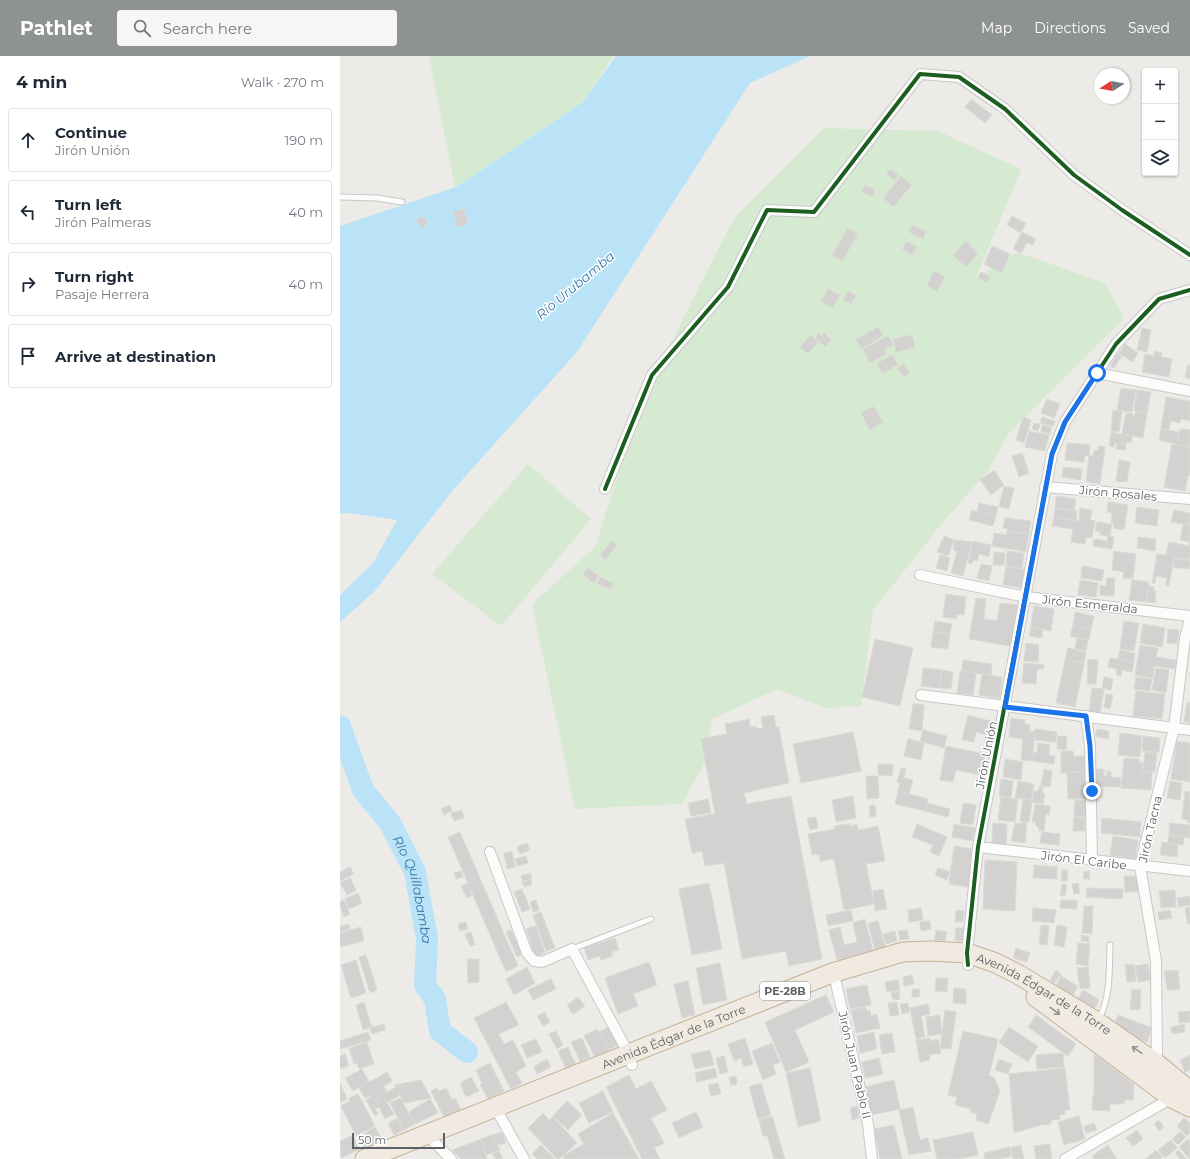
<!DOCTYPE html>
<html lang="en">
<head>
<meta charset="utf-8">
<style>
	:root { --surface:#fff; --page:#f6f6f7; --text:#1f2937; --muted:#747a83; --line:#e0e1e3; --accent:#8f9293 }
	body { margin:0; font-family:Montserrat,sans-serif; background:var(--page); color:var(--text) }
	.controls { position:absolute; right:12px; top:12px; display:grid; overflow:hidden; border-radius:4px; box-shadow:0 1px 3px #0004 }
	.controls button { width:36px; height:36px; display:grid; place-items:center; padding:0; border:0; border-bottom:1px solid var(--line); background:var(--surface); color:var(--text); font:20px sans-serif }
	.compass { position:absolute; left:754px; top:12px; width:36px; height:36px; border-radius:50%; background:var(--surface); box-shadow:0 1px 3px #0004; rotate:259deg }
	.scale { position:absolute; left:12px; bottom:10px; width:93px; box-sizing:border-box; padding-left:4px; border:2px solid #5c6266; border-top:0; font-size:11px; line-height:14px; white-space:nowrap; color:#5c6266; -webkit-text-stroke:3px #fff; paint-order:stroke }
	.stop { position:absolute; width:12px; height:12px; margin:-9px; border:3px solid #1a73e8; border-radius:50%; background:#fff }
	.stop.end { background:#1a73e8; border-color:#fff; box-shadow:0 1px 4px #0008 }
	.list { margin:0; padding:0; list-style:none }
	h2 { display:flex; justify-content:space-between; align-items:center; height:52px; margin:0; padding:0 16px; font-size:17px }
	h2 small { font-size:13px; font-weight:400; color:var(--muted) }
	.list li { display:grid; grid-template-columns:26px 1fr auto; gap:12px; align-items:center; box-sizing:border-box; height:64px; margin:0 8px 8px; padding:0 8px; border:1px solid var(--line); border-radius:4px }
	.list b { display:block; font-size:15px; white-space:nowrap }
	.list p { margin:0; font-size:13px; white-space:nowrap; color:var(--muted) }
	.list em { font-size:13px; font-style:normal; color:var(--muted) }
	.icon { flex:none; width:22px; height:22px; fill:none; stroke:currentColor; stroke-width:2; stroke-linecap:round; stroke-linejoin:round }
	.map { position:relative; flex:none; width:850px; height:1103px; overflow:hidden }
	header { display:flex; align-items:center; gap:24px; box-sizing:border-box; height:56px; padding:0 20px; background:var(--accent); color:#fff }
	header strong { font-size:19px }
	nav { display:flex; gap:22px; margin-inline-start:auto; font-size:14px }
	.search { width:280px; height:36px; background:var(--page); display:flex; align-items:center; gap:10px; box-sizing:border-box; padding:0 14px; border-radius:4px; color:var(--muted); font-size:15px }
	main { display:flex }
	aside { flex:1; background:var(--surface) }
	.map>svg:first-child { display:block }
	.green { fill:#d6ead1 }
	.water { fill:#bbe3f8 }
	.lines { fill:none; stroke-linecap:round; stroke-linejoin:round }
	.river { stroke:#bbe3f8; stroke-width:22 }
	.building { fill:#d4d2d0; stroke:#dcdad6 }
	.lane-casing { stroke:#c8c8c8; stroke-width:7 }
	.street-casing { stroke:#c8c8c8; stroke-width:12 }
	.highway-casing { stroke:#c5b193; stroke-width:21 }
	.lane { stroke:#fcfcfb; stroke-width:5 }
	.street { stroke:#fcfcfb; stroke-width:10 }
	.highway { stroke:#f0eae1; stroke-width:19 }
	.cycleway-casing { stroke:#fff; stroke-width:6 }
	.cycleway { stroke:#1b5e20; stroke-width:4 }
	.oneway { stroke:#909291 }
	.route { stroke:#1a73e8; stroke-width:5 }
	.labels { text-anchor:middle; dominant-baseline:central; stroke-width:3; stroke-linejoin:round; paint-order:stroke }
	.shield { fill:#fff; stroke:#8d9194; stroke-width:1 }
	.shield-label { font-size:11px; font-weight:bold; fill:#5c6266 }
	.street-label { font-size:12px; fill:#5c6266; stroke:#fff }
	.water-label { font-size:13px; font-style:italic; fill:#3577a7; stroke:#fff }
</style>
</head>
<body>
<header>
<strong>Pathlet</strong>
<div class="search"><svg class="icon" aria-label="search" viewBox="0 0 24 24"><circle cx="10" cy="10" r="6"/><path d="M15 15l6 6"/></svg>Search here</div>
<nav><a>Map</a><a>Directions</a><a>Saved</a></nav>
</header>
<main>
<aside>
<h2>4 min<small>Walk · 270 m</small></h2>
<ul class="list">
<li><svg class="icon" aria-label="ahead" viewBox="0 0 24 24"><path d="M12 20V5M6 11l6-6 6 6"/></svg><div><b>Continue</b><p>Jirón Unión</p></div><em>190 m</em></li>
<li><svg class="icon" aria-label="left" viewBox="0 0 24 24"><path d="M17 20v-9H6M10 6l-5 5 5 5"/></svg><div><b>Turn left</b><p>Jirón Palmeras</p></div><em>40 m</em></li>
<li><svg class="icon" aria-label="right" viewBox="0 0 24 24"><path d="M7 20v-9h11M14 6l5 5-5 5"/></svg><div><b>Turn right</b><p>Pasaje Herrera</p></div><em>40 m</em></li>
<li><svg class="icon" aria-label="arrive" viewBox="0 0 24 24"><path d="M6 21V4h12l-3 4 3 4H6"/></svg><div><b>Arrive at destination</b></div></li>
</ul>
</aside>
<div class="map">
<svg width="850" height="1103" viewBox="0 0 850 1103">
	<rect width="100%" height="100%" fill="#edebe7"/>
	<path class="green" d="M89,0H273L197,121L130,206Z
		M484,72L598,75L681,113L636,222L677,196L765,227L784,262L669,377L648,415L604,465L533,554L521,650L486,652L437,633L372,663L365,706L342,748L235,753L192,548L255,491L300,348L394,162Z
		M188,408L251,463L161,570L92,518Z"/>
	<path class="water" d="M276,0H470L410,27L237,296L113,434L34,536L0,566V539L33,507L57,464L9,457L0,458V170L116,131L243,46Z"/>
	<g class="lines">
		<path class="river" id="s1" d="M0,670L23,734L50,767L75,816L87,883L85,929L95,943L100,975L127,996"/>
	</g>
	<path class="building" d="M631,43L652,59L645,67L625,51Z
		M550,113L558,119L555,124L546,118Z
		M561,120L572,129L553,151L543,142Z
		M525,129L535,134L532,141L522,136Z
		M124,153L128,168L117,171L113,156Z
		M81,160L88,166L82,172L76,165Z
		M672,160L686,167L681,177L667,169Z
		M572,169L586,175L583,183L569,176Z
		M508,172L518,178L502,205L492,199Z
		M682,176L696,183L693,189L687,187L681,197L673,193Z
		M567,185L577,191L572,199L562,193Z
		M626,185L638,198L626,211L613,199Z
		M652,190L670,198L662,217L644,208Z
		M594,215L605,221L597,235L587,229Z
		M641,216L650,221L647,227L638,222Z
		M488,233L500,239L492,252L481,245Z
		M509,235L516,240L511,248L503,243Z
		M538,271L543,279L522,293L516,284Z
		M802,272L811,274L807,296L797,294Z
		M479,277L482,280L484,277L491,284L485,291L475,282Z
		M471,279L478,286L468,298L460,291Z
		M572,279L575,291L556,296L553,283Z
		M548,280L553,289L544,294L546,298L530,307L523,293Z
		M785,288L798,297L792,306L779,297Z
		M814,295L822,297L821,301L832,303L829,321L802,316L805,298L814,300Z
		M778,297L782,300L774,312L770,310Z
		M553,299L558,309L542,317L537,307Z
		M563,308L570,316L564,321L557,313Z
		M848,309H850V323L845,321Z
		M781,332L796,334L792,356L777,354Z
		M797,334L811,336L807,357L794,355Z
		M826,341L850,345V365L841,363L840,367L831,365L829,374L821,373Z
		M707,343L720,348L714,362L701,357Z
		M533,350L543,366L530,374L521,357Z
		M773,354L782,355L779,376L771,375Z
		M796,355L807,357L803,382L782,378L786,357L793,358L794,361Z
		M683,361L691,364L684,387L676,384Z
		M702,361L715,365L713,370L700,367Z
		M694,367L700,368L698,375L692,373Z
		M702,369L711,371L710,378L701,376Z
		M821,373L839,376L837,388L819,384Z
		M840,373L850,374V391L837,389Z
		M689,375L709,379L705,395L685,391Z
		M771,376L792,380L791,387L787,386L786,389L775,387L774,391L769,390Z
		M727,387L750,389L749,400L745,399L744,406L725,404Z
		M777,387L786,389L785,394L776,393Z
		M832,388L850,391V420H848L845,435L824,431Z
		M758,390L765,391L760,428L746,426L749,400H753L754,394L758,395Z
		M682,397L689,417L679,421L672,400Z
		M779,404L790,406L787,426L776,425Z
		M723,411L742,413L741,424L722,421Z
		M654,414L664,429L651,439L640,424Z
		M664,430L674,432L669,453L659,450Z
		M716,440L736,443L734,455L715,452Z
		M768,446L788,449L784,474L773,472L774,467H771L772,457L767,456Z
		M639,447L658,451L656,460L637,455Z
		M797,451L819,454L817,470L795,467Z
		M715,452L737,455L736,464L714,461Z
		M740,452L752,454L750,464L755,465L752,482L746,481L745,488L731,486L733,473L712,470L714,461L739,465Z
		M632,454L656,460L653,470L629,464Z
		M834,454L850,457V469L831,466Z
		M665,462L691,465L689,478L667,475L668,473L663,472Z
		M757,466L772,468L770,480L760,479V476L755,475Z
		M843,468L850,469V486L840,484Z
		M667,475L689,478L686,496L652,490L654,477L667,479Z
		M604,480L614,484L608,500L597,496Z
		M768,480L774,481L772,493L766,492Z
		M798,481L816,483L815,495L797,492Z
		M754,483L767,485L766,492L753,490Z
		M615,484L632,486L623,520L611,517L617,496L613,494Z
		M272,485L277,489L265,504L260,499Z
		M633,485L651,489L649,501L639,498L637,505L633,504L632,508L628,507Z
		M829,486L849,490L850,486V504L834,501L829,530H826L827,522L816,520L815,527H812L817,498L826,499Z
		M667,495L684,497L682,513L666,510Z
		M774,495L796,498L793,523L783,522L784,516L772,514Z
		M654,496L665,497L664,509H653Z
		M600,499L610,502L607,515L596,512Z
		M834,502L850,505L849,513L833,511Z
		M641,508L652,510L649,525L637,522Z
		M666,510L684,513L682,532L663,529Z
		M742,510L764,514L762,525L741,522Z
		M248,512L259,520L254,527L243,519Z
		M260,521L273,527L270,533L257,528Z
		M767,522H775L774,540L760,539V529L766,530Z
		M740,524L758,527L756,541L738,539Z
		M792,524L809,526L806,546L789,544Z
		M809,530L814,531L813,535H816L815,547L807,546Z
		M606,538L626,541L624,559L617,558L616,563L603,561Z
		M636,542L646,543L644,563L657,565L660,547L677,549L671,590L629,583Z
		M694,550L714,553L711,575L691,571Z
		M735,556L754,560L751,573L733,569Z
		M595,565L612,568L610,578L593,576Z
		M784,565L799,567L794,595L780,593Z
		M803,568L825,572L822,591L800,587Z
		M733,569L751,573L749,584L730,580Z
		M691,571L703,573L702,582L689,580Z
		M828,573L839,574L837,588L827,587Z
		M593,576L610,578L608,593L591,591Z
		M737,582L748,584L746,595L735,593Z
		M535,583L573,592L560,650L522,641Z
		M686,587L699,589L698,606L684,605Z
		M800,589L818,592L816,601L836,604L835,613L814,610L813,622L795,619Z
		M728,592L746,596L744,607L725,604Z
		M780,594L795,597L794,606L778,603Z
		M770,602L794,606L792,616L782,614L781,620L776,619L777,613L768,611Z
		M748,603L758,604L756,628H747Z
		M623,604L652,608L651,619L622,615Z
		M725,604L744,608L735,651L716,647Z
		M684,607L704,609L703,613H697L696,628L682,627Z
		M583,612L602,614L600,632L581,630Z
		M816,612L829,614L826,637L812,634Z
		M602,614L613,616L611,633L600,632Z
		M620,615L636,617L633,639L617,637Z
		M642,618L662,621L660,642L639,639Z
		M764,621L773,623L771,634L762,632Z
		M796,621L812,623L810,635L794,633Z
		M752,632L764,633L760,657L749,655Z
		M796,635L825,638L822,663L793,660Z
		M766,638L773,639L770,653L764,651Z
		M847,646L850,647V667L844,666Z
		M573,648L584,649L582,675L569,673Z
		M434,659L436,671H439L449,727L404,737L407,748L451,740L482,903L449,910L446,895L402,903L384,807L365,810L362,795L352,797L345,763L375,758L361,683L387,678L385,668L409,663L410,671L416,670L417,673L423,672L421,661Z
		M628,659L650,665L647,679L636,676L634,686L622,684Z
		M671,662L685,664V668L690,669V675L695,676L692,705L681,704L683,683L669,681Z
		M695,673L717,676L716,686L694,684Z
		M757,673L769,675L768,683L755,680Z
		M583,674L607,680L604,692L580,685Z
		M513,676L521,715L461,727L453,688Z
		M780,677L802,680L800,701L778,699Z
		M718,680H727L726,694L717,693Z
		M803,680L820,682L819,696L802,695Z
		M568,683L584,687L581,704L564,700Z
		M837,685L850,687V726L831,723Z
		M698,687L710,689L709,699L715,700L714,708L692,705L693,696L697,697Z
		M606,690L645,698L641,719L616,714L613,726L600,724Z
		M721,695H733L734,700H745L746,716L721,717Z
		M805,696L817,697L815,716L803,715Z
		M784,702L799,703V706L803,707V715L812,716L811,734L781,732Z
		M665,703L683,706L681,724L663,721Z
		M538,708H553L552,720L538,719Z
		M561,712L566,713L564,722L573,724L569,738L558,735L560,727L557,726Z
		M704,713L712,715L710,731L701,730Z
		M754,713H764V720H767V715L771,716V721L781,722L780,731L753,730Z
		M727,716H746V743H728Z
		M526,720H538L539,742L527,743Z
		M661,723L673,725L671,742L659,740Z
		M678,725L694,728L691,744L675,742Z
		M830,725L842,727L840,744L827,742Z
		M699,731H703L702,737L705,738L703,748L692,746L694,735H698Z
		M558,735L588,743L585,755L555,748Z
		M845,735L850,736V767L847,766L848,764L842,763Z
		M513,740L516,762L496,766L492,744Z
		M661,741L678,743L675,766L658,764Z
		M368,743L371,757L351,760L348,747Z
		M683,743L692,745L689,766L680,765Z
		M735,744L747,745V761L734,760Z
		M587,747L610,753L608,761L585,755Z
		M623,747L636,749L633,769L620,767Z
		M695,748L710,750L709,759L706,758L704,775H699V771L696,770V766H692Z
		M110,749L112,755L104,759L101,753Z
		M529,749H535L536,760L530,761Z
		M122,754L124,762L114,765L111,757Z
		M476,761L478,772L470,774L467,762Z
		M734,761L745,762L744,775H733Z
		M762,762L801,766L800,781L761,777Z
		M682,765L687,766L685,787L671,785L675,767L682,768Z
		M653,767L667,768L666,789L652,788Z
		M830,767L850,769V782L829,779Z
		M509,768V770L517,768L518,774L538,770L545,805L526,808L534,848L504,854L494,803L480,805L479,798L472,799L468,778L495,773L494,770Z
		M577,768L607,781L599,800L590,796L593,789L572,781Z
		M614,768L635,772L632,785L612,781Z
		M120,776L178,910L166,916L108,781Z
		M702,776L720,778L719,789L700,787Z
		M829,779L844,781L843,789L828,787Z
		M773,780L798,784L795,803L770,799Z
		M822,786L838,788L837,801L820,799Z
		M187,787L190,794L180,798L177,791Z
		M614,790L633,793L628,831L609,828Z
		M172,795L175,811L167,813L164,797Z
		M186,800L188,807L177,810L175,803Z
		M645,804L677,806L675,855L643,853Z
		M694,809L717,811V823L693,822Z
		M10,811L14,818L0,825V816Z
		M598,812L610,816L607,824L595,819Z
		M722,814H728L727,825H721Z
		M121,815L123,821L116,823L114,817Z
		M749,815L750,823H744L743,816Z
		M190,817L192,823L183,825L181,820Z
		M784,820H797L798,836H785Z
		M10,822L16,834L7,839L0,827Z
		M191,824L192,829L184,831L182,826Z
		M127,827L132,839L127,842L121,830Z
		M369,827L382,893L352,899L339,833Z
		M738,827L740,837L734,838L732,828Z
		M722,828L727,829L725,840L720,839Z
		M747,832L783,833L782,843L746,841Z
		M182,833L190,853L182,856L174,836Z
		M543,833L547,853L535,855L533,835Z
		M835,834L836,851L821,852L819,835Z
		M18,837L22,847L9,853L5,843Z
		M850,840V849L839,851L837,842Z
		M4,844L10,858L4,861L0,850V846Z
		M196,844L199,854L193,856L190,846Z
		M721,844H737V853L720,852Z
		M744,850H753L752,878L742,877Z
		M850,851V868H848L845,852Z
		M581,852L583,864L569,866L568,854Z
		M693,852L716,854L714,867L692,865Z
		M511,854L513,865L488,870L486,859Z
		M616,854L624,855L623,866H615Z
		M830,854L832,862L819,864L818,856Z
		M201,856L215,892L206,895L193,859Z
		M525,863L533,895L497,904L489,874L500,871L504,889L517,886L513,867Z
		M538,865L546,892L535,895L528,867Z
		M590,865L591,873L581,875L580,866Z
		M126,866L128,873L120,875L118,868Z
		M9,868L10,873L0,876V870Z
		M701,869L709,870L707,889L699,888Z
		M717,869L727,871L724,891L714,889Z
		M196,870L205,897L195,901L186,873Z
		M21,871L24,885L0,891V877Z
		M616,872H625L623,885H615Z
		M171,874L182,898L177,901L166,876Z
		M567,874L569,883L560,884L558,875Z
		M596,874L607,876L605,885L594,884Z
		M555,875L557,885L546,888L543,878Z
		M131,876L135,889L130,890L125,878Z
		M741,879L749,880V886L741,885Z
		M275,882L279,894L271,896L273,900L261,904L260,900L248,904L244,892Z
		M738,887L750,888L748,910L736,908Z
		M676,892L690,897L687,906L673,902Z
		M26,899L37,934L30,937L19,901Z
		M127,903H139V926L128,927Z
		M16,904L26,937L11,942L1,909Z
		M309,906L317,929L293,938L298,950L278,958L265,922Z
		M380,907L387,944L363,949L356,912Z
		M794,908L796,925L787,926L785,909Z
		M808,908L811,924L798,926L795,910Z
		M187,911L195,927L174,939L166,923Z
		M748,911L750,932L740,933L737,912Z
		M716,914L721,918L714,927L710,924Z
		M838,914L840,933L827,934L824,915Z
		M572,919L574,928L564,930L563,921Z
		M721,920L738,930L733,939L716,930Z
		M596,922H608L607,936L595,935Z
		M211,923L216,933L193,944L188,934Z
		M558,924L560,934L547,936L545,926Z
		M348,925L355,959L342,962L334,928Z
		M527,929L531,949L510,953L506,933Z
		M614,932L626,933V948L613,947Z
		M572,933H580L579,941H572Z
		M792,933L801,934L800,954L790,953Z
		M743,934L759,944L754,953L738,943Z
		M559,935L560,943L553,944L551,937Z
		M486,939L494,956L455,974L469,1006L446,1016L425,966Z
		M238,941L245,950L233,958L227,949Z
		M24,946L32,971L23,974L16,949Z
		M166,946L179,969L159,978L164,988L173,984L186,1010L176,1016L182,1027L171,1033L134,962Z
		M557,946L559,959L550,960L548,947Z
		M568,947L570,956L562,958L560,948Z
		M588,948L590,958L581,960L585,981L576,983L570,952Z
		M526,951L527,955L530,954L531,960L537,958L540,972L516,977L511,954Z
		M605,954L616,956L611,993L600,992Z
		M850,955V966L839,967L838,956Z
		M205,956L210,966L203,970L197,960Z
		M600,959L602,978L588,980L586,961Z
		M696,959L736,988L728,1000L688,971Z
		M778,959L812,972L807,986L772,973Z
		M44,968L45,974L32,978L30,972Z
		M844,968L845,976L832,978L831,971Z
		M269,971L278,989L269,994L259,976Z
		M669,971L698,990L688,1006L659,987Z
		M257,973L269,994L255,1001L244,980Z
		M216,975L223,989L217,993L209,978Z
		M623,975L658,983L649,1020L654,1021L660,1035L648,1068L636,1064L637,1058L630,1056L631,1053L615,1049L617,1041L608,1039Z
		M28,976L31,984L0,993V985Z
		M534,976L537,993L520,997L517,980Z
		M552,977L555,996L542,998L539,979Z
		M242,982L250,1001L240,1005L231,986Z
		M405,982L413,1008L404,1011L401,1002L394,1005L388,988Z
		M590,982V985L598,983L601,997L589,999L590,1004L580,1006L576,984Z
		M196,983L202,996L187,1002L181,989Z
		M27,986L34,1008L19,1013L17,1007L14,1008L9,992Z
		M432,987L440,1006L433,1009L436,1018L423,1024L412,995Z
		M228,991L236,1009L226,1013L218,995Z
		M370,994L374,1009L355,1013L351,998Z
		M723,997L724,1011L697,1013L696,999Z
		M5,998L9,1010L0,1013V1000Z
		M754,998L794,1028L793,1044H785L784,1048H770V1055L752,1054L753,1039H754Z
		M850,999V1014L845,1016L840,1004Z
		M384,1000L388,1016L380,1018L376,1002Z
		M539,1002L543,1018L525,1022L522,1006Z
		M207,1003L211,1011L197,1018L194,1010Z
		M659,1003L672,1008L668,1018L655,1014Z
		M150,1007L164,1035L148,1043L140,1028L142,1027L136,1014Z
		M375,1012L377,1021L357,1026L355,1017Z
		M470,1012L481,1065L458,1071L446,1017Z
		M725,1012L730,1054L724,1055L725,1058L720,1059V1063L711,1064V1068L701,1069L674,1077L669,1018Z
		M22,1013L29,1026L13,1035L5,1022Z
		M47,1016L52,1025L44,1030L47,1036L35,1043L39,1051L35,1053L38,1058L35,1060L26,1044L32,1040L31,1039L25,1042L19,1032Z
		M289,1019L296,1033L311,1025L327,1054L311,1062L324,1087L314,1092L320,1103H302L266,1031Z
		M396,1020L397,1028L391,1029L389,1022Z
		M131,1021L139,1035L126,1041L120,1027Z
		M81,1024L91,1042L64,1047L55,1029Z
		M554,1024L560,1053L531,1059L525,1031Z
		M0,1027L7,1043L0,1046Z
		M378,1027L381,1038L371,1040L368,1029Z
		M421,1027L431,1059L418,1063L409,1031Z
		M56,1031L60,1039L47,1047L54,1058L45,1063L35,1043Z
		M97,1032L99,1035L106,1032L112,1044L115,1042L121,1054L105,1063L91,1035Z
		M263,1035L273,1056L249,1067L239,1047Z
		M18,1038L35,1070L16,1080L1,1050L10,1045L9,1042Z
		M60,1042L75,1068L64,1074L50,1047Z
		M90,1043L98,1057L75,1068L69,1056Z
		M227,1045L242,1059L228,1074L213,1060Z
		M517,1050L519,1062L512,1064L510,1052Z
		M573,1051L580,1084L588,1082L591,1095L569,1099L559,1054Z
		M356,1056L363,1071L339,1082L332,1067Z
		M203,1057L209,1064L213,1061L237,1087L219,1103H217L188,1072Z
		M273,1057L299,1103H224L223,1100L244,1088L238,1078Z
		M432,1060L445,1103H434L427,1079L423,1080L419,1064Z
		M739,1060L745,1083L724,1089L718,1066Z
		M57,1062L63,1074L54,1079L48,1067Z
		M844,1062L850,1067V1077L847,1080L837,1070Z
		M818,1064L824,1070L820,1075L814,1069Z
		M754,1067L757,1074L746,1077L744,1070Z
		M554,1069L562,1103H540L534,1073Z
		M35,1071L42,1083L25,1092L19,1081Z
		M797,1074L803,1083L793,1090L786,1082Z
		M840,1075L846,1081L838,1089L832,1083Z
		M162,1076L166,1087L157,1089L152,1079Z
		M633,1076L638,1099L618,1103H597L593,1084Z
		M13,1079L19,1094L1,1102L0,1085Z
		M152,1079L160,1094L146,1099L141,1083Z
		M141,1083L147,1103H121L112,1094Z
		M848,1083L850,1086V1103L839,1091Z
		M831,1084L837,1092L825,1102L818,1094Z
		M710,1088L712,1103H696L694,1090Z
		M201,1089L215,1103H197L192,1098Z
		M681,1089L684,1103H673L671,1091Z
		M768,1089L777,1103H754L752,1100Z
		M670,1091L672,1100L659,1103H645L644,1097Z
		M816,1094L822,1101L820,1103H805Z
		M838,1094L847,1103H840L835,1097Z
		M159,1095L163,1103H155L152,1098Z"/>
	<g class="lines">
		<g class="lane-casing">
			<path id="lane" d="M0,141L37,142L62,146
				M232,893L311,863
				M759,963C771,939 769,915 770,889"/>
		</g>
		<g class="street-casing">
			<path id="street" d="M757,317L850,335
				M705,431L850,443
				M265,433L312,319L388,231L427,154L474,156L580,18L619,21L665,53L734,119L782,154L850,199
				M580,519L686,541L850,560
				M581,639L850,674
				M746,660L750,690L752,804
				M638,791L850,815
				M150,796L187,897L194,905L202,906L232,893L284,989L292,1009
				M628,909L627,897L638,791L712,398L725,366L776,288L819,243L850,234
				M492,917L496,927L528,1068L532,1103
				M817,1008L816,905L800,810L834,672L845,582L850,563
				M160,1060L184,1103
				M94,1086L111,1103
				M725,1103L832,1042"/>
		</g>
		<g class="highway-casing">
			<g id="highway">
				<path d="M696,941L832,1042L850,1051"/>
				<path id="s2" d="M25,1103L492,917L563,896L591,895L627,897L656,907L681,920L757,966L817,1008L850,1035"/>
			</g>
		</g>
		<use href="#lane" class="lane"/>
		<use href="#street" class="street"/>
		<use href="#highway" class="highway"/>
		<g class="cycleway-casing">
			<path id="cycleway" d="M265,433L312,319L388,231L427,154L474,156L580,18L619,21L665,53L734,119L782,154L850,199
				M628,909L627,897L638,791L712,398L725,366L776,288L819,243L850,234"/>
		</g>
		<use href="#cycleway" class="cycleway"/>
	</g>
	<defs><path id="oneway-shaft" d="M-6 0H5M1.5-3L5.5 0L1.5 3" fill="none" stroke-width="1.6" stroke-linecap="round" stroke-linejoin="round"/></defs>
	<g class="oneway">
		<use href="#oneway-shaft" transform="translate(715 955) rotate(36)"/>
		<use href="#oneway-shaft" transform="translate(797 994) rotate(-145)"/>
	</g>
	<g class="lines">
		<path class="route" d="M752,735L750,690L746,660L665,651L712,398L725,366L757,317"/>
	</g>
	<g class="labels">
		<rect class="shield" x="420" y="926" width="50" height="18" rx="3"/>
		<g class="shield-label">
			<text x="445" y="935">PE-28B</text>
		</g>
		<g class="street-label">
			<text transform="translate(778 437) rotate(5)">Jirón Rosales</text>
			<text transform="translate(750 548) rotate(6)">Jirón Esmeralda</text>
			<text transform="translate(646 699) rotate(-79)">Jirón Unión</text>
			<text transform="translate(810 773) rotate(-77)">Jirón Tacna</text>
			<text transform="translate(744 804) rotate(7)">Jirón El Caribe</text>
			<text stroke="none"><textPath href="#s2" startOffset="728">Avenida Édgar de la Torre</textPath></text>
			<text stroke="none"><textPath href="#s2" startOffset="332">Avenida Édgar de la Torre</textPath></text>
			<text transform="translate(515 1009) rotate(77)">Jirón Juan Pablo II</text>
		</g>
		<g class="water-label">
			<text transform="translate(235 229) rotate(-40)">Río Urubamba</text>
			<text stroke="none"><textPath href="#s1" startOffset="182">RIo Quillabamba</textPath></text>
		</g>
	</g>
</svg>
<div class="controls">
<button>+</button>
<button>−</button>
<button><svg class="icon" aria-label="layers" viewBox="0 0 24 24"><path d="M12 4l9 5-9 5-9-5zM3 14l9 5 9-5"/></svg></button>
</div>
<svg class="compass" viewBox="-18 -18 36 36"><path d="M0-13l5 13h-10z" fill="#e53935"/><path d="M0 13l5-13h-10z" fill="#747a83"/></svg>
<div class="scale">50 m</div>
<div class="stop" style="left:757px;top:317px"></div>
<div class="stop end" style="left:752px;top:735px"></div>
</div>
</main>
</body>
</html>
